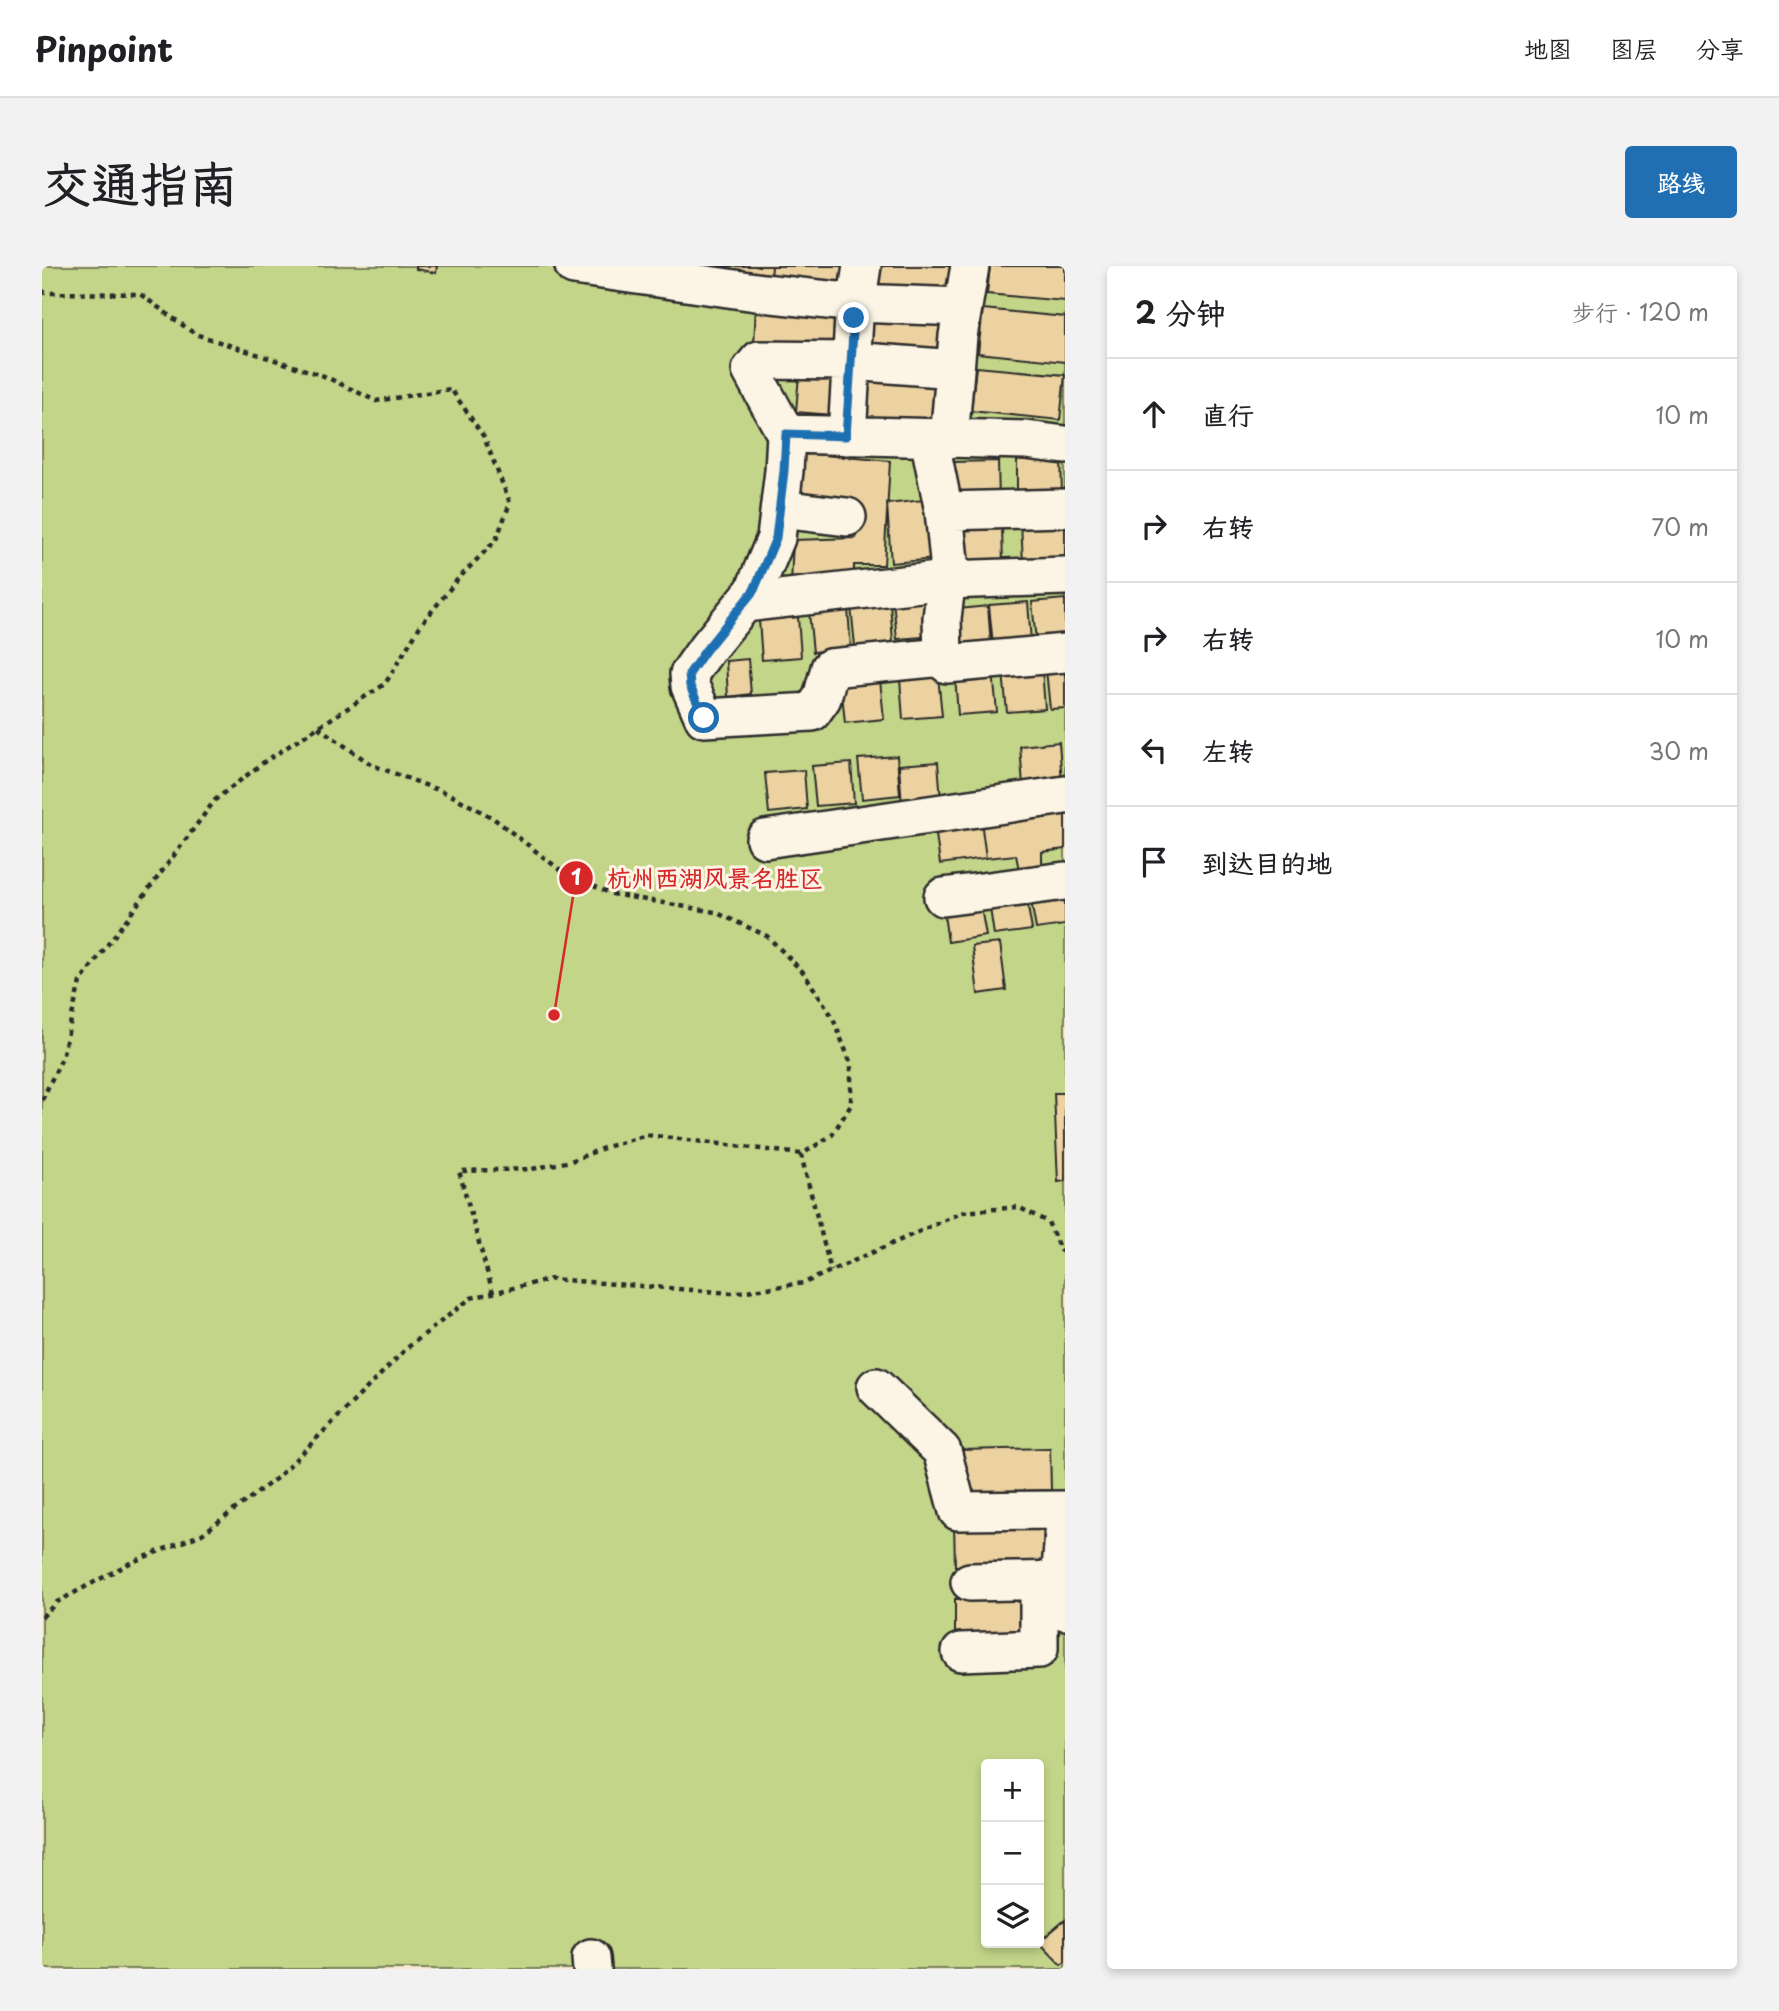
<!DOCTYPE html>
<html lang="zh">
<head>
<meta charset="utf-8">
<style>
	:root { --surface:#fff; --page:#f2f2f2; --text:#202124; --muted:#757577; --line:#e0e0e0; --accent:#1f6fb2 }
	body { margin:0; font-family:"Playpen Sans","LXGW WenKai TC",sans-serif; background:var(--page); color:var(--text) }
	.controls { position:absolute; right:21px; bottom:21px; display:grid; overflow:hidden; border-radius:7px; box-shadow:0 4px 10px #0003 }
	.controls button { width:63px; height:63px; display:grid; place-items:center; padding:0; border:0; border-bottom:2px solid var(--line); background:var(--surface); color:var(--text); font:35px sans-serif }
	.stop { position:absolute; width:21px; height:21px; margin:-16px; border:5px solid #1f6fb2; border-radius:50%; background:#fff }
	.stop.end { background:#1f6fb2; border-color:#fff; box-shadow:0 2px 7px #0008 }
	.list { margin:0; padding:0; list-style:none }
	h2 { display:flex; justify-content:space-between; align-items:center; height:91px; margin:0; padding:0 28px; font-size:30px }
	h2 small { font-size:23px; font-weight:400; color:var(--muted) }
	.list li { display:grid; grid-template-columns:46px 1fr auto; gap:21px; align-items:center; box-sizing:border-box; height:112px; padding:0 28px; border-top:2px solid var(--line) }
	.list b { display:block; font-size:26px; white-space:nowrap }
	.list em { font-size:23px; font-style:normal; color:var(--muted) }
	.icon { flex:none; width:38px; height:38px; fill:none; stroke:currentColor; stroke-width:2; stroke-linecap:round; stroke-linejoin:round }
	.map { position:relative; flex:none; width:1023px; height:1703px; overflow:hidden; border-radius:7px }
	header { display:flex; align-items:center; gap:42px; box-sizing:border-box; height:98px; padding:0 35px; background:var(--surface); border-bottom:2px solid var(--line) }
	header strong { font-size:33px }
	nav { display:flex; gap:38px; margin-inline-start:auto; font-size:24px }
	.intro { display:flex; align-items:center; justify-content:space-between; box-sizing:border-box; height:168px; padding:0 42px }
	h1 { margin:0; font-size:49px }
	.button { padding:18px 32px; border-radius:7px; background:var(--accent); color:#fff; font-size:24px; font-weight:700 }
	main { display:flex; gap:42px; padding:0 42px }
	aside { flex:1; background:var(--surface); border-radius:7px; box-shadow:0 4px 10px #0003 }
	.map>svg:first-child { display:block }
	.green { fill:#c3d589; stroke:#77805a; stroke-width:2; fill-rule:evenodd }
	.building { fill:#ecd2a1; stroke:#2b2b2b; stroke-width:2 }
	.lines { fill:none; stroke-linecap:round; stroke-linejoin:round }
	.minor-casing { stroke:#2b2b2b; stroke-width:42 }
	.path { stroke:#2b2b2b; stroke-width:4.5; stroke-dasharray:5 5; stroke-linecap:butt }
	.minor { stroke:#fcf5e5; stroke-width:37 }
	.route { stroke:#1f6fb2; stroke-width:9 }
	.leader { fill:none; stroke:#d62828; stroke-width:2.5 }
	.callout-dot { fill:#d62828; stroke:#fcf5e5; stroke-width:2.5 }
	.mark-label { font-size:21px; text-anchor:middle; font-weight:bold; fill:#fff }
	.callout-label { font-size:24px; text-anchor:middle; font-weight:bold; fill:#d62828; stroke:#fcf5e5; stroke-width:6; stroke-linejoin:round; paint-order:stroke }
</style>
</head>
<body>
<header>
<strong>Pinpoint</strong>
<nav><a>地图</a><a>图层</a><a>分享</a></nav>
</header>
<div class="intro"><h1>交通指南</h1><a class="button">路线</a></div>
<main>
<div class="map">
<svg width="1023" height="1703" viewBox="0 0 1023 1703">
	<rect width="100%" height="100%" fill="#f7ead1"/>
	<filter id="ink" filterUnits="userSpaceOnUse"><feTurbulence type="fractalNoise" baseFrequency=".0143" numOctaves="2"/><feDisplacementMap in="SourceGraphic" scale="14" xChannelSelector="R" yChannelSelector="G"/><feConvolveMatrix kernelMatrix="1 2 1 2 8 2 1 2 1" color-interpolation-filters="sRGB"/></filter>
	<g filter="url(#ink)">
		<path class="green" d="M0,0H1023V1703H0ZM944,1498H997V1677H944Z"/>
		<path class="building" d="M374,0H395L394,7L374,3Z
			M678,0H730L729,12L677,6Z
			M730,0H808L805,22L729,12Z
			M833,0H916L913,31L831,23Z
			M948,0H1023V35L945,28Z
			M714,40L802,44L799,84L712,79Z
			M941,43L1023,51V96L936,87Z
			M828,46L909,54L906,89L824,81Z
			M934,101L1023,109L1018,154L929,145Z
			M757,108L794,111L791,149L754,146Z
			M821,111L905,116L902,156L819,151Z
			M759,187L848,195L842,299H812V315L749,318L751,274L814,272L817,239L752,232Z
			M1019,189L1020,230L975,231V191Z
			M956,195L957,235L913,236L912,196Z
			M891,233L894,293L849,297L845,238Z
			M979,256H1023V296L981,297Z
			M960,260L961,300L917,301L916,261Z
			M890,330L894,370L855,373L851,334Z
			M1023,333V373L994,375L990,336Z
			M986,336L989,376L951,379L947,339Z
			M848,337L851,376L813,380L809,340Z
			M946,340L949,380L911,383L907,344Z
			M806,343L809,383L771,386L767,346Z
			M756,351L759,391L720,394L717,354Z
			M706,393L709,428L686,431L684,395Z
			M1023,402V442L1008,443L1004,403Z
			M1000,403L1003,443L965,446L961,407Z
			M951,406L955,446L916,449L913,409Z
			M896,410L900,450L861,453L858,413Z
			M838,414L842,453L803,457L799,417Z
			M1017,476L1020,516L981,519L978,480Z
			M855,490L858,529L820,533L816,493Z
			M896,496L899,535L860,539L857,499Z
			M809,497L812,537L774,540L770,500Z
			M762,504L765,543L727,547L723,507Z
			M1023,543V583L1000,586V602L977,604L974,589L944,592L939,555Z
			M939,555L944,592L898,598L893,561Z
			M1023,624V659L994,663L988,629Z
			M984,630L990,664L952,669L947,635Z
			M938,636L944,670L906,676L901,642Z
			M958,677L964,724L936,728L930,680Z
			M1012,827H1023V915L1016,916Z
			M1008,1182L1009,1224L920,1226L919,1184Z
			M1001,1255L1002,1298L913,1300L912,1257Z
			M984,1332V1375L913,1376V1333Z
			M1023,1654V1696L1019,1699L997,1676Z"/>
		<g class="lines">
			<g class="minor-casing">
				<path id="minor" d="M532,0L721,27L814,37L921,41
					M744,168L984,174L1023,179
					M805,170L812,52L820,0
					M887,172L902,245L907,295L900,352L901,391L905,398L1023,387
					M907,173L916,70L928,0
					M738,243L805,251
					M902,245L1023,242
					M703,337L905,314L1023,310
					M901,391L788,402L780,432L770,446L662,452L648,420L647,408L663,385L712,325L734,272L742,205L744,168L709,104L717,94L809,95L913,103
					M723,573L1023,529
					M901,631L1023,615
					M834,1121L900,1185L916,1245L1023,1244
					M1023,1257L1019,1303L1023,1345
					M928,1316L1020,1314
					M919,1386L997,1383V1315
					M549,1692L550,1703"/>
			</g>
			<path class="path" d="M0,24L3,27L98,28L153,68L282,110L334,135L409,123L442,171L468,237L454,274L415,314L378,360L343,418L222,496L173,534L38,716L20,792L0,834
				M276,461L330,499L407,528L451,552L522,607L570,628L673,646L725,670L761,706L790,750L809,798V839L790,869L759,889L789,1005
				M451,1027L417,905L490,903L529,895L564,881L605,869L759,888
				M0,1351L15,1336L88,1297L160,1268L236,1211L365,1082L429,1032L509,1013L689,1027L762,1017L921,946L976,941L1006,956L1018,984L1023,987"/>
			<use href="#minor" class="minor"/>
		</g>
	</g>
	<g class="lines" filter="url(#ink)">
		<path class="route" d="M662,452L648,420L647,408L663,385L712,324L734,272L742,205L744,168L804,170L812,52"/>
	</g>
	<path class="leader" d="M512 749L534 612"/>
	<g class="callout-dot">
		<circle cx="512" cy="749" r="7"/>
		<circle cx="534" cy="612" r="18"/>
	</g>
	<g class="mark-label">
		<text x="534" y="619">1</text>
	</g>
	<g class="callout-label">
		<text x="673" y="621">杭州西湖风景名胜区</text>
	</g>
</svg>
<div class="controls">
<button>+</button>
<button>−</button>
<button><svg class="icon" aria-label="layers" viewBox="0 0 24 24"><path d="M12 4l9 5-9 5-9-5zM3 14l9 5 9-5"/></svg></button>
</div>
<div class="stop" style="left:662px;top:452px"></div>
<div class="stop end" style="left:812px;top:52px"></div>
</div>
<aside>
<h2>2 分钟<small>步行 · 120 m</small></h2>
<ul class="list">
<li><svg class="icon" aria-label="ahead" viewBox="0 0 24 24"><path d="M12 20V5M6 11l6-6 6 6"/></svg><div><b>直行</b></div><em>10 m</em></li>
<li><svg class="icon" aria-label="right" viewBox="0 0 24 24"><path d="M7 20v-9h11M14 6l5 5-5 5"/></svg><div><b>右转</b></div><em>70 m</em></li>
<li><svg class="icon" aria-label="right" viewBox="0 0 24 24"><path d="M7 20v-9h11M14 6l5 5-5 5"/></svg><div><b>右转</b></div><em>10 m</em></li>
<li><svg class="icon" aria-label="left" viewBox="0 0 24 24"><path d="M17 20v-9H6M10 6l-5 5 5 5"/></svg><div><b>左转</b></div><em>30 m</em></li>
<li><svg class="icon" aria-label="arrive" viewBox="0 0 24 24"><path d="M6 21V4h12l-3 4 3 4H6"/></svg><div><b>到达目的地</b></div></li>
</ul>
</aside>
</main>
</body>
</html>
